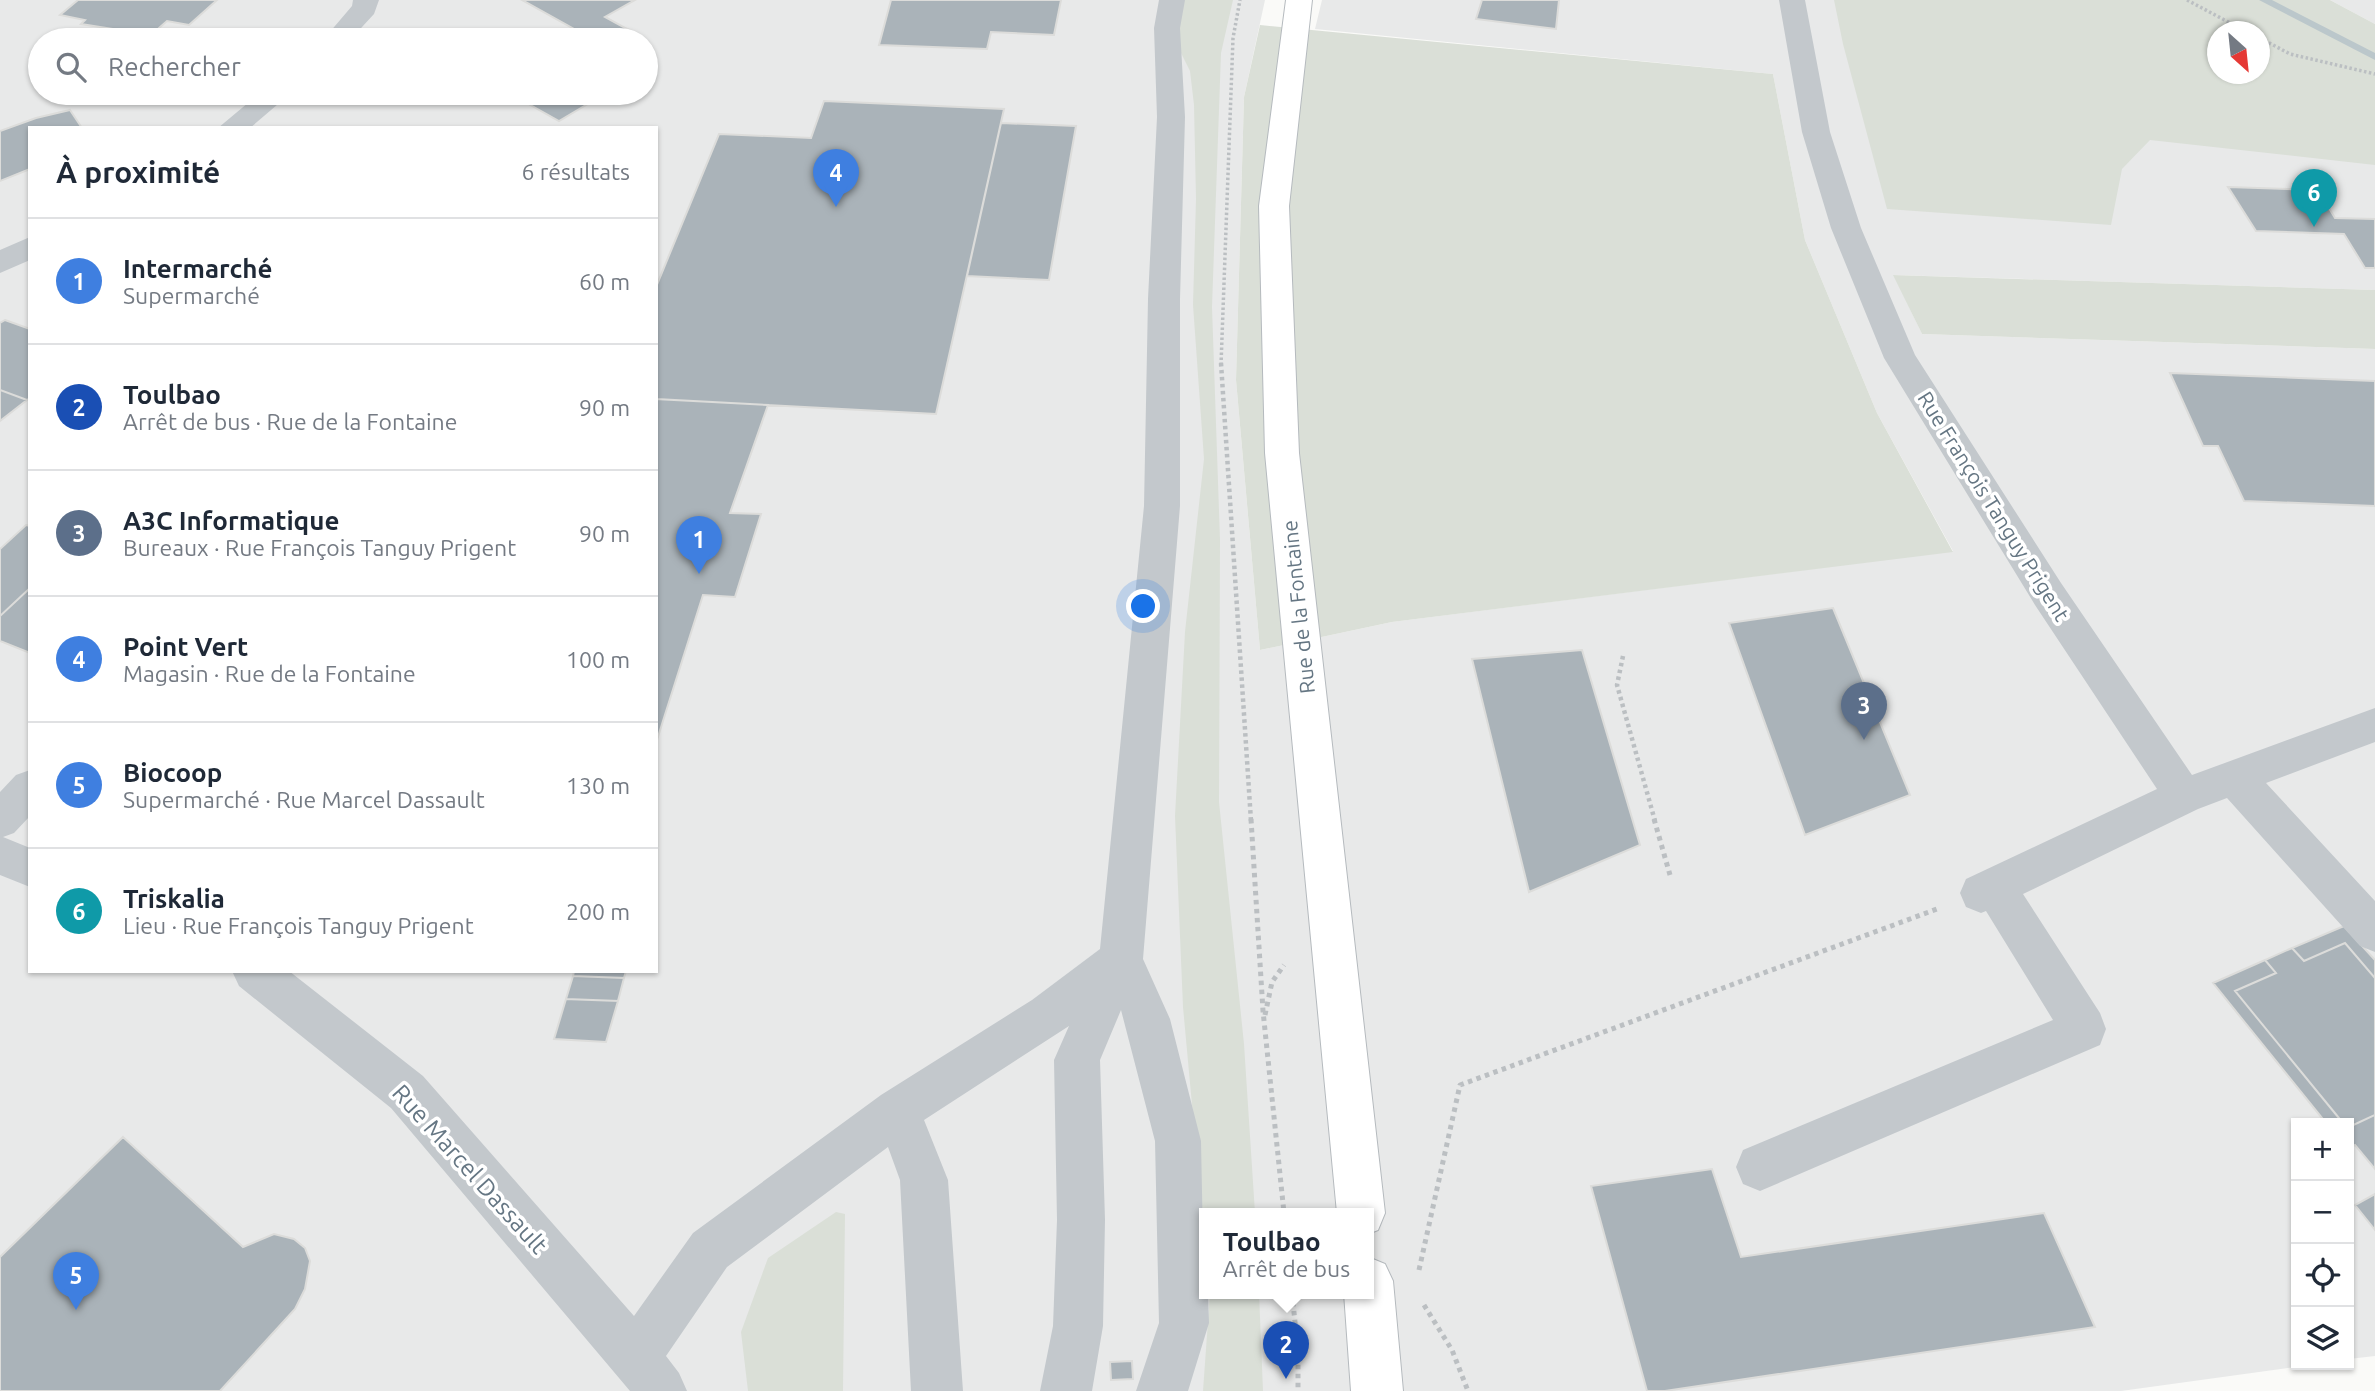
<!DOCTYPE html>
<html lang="fr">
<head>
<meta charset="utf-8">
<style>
	:root { --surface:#fff; --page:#f2f2f3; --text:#1f2937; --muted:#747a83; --line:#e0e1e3; --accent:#111827 }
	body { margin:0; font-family:Ubuntu,sans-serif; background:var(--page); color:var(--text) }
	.controls { position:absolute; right:21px; bottom:21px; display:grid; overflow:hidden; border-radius:0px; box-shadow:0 2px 5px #0004 }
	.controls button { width:63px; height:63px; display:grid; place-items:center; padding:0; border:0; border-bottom:2px solid var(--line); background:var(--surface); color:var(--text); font:35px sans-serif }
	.compass { position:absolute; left:2207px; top:21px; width:63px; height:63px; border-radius:50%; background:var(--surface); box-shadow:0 2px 5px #0004; rotate:153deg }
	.you { position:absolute; left:1144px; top:607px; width:24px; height:24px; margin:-18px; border:5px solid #fff; border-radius:50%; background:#1a73e8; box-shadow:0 0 0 10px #1a73e833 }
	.badge { display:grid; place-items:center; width:46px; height:46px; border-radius:50%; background:var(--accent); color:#fff; font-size:23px; font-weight:700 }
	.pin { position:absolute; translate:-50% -58px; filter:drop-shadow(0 2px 4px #0008) }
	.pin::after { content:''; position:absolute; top:37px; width:24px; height:21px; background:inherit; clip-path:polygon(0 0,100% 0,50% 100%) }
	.popup { position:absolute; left:1199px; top:1208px; width:175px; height:91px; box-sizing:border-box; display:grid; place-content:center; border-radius:0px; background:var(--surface); filter:drop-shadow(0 2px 5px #0005); font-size:23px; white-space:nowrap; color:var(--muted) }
	.popup b { font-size:26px; color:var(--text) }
	.popup::after { content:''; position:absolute; left:50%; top:100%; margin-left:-14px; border:14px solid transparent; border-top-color:var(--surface) }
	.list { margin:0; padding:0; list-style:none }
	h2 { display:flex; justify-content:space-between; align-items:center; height:91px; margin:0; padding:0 28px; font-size:30px }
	h2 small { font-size:23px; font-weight:400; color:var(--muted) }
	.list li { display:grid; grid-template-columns:46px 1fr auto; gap:21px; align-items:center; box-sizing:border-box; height:126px; padding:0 28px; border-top:2px solid var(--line) }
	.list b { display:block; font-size:26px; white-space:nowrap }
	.list p { margin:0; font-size:23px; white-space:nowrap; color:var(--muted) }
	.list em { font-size:23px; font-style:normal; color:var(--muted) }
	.icon { flex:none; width:38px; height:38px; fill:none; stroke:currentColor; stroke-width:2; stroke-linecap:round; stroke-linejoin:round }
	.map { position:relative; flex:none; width:2375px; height:1391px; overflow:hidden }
	.search { position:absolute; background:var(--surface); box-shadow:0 2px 5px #0004; left:28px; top:28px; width:630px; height:77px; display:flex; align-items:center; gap:18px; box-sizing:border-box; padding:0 24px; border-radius:38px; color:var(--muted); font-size:26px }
	.panel { position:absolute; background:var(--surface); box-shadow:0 2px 5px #0004; left:28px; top:126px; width:630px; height:847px; border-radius:0px }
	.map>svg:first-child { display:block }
	.built { fill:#e8e9e9; fill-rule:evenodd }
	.green { fill:#dadfd7; fill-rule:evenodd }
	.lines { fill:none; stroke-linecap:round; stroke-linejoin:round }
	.stream { fill:#bbc7cb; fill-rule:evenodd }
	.building { fill:#aab3b9; stroke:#dcdcda; stroke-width:2 }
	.major-casing { stroke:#b5babe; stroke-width:2 }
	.path-far2 { stroke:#bbbfc2; stroke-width:3.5; stroke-dasharray:2.5 2.5; stroke-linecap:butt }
	.path-far1 { stroke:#bbbfc2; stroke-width:4.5; stroke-dasharray:3.5 3.5; stroke-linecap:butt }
	.path { stroke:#bbbfc2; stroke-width:5; stroke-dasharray:4.5 4.5; stroke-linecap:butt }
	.minor { fill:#c3c8cc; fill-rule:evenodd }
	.major { fill:#fff; fill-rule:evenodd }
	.labels { text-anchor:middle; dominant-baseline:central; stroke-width:7; stroke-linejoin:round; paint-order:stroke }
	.street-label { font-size:21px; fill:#657683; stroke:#fff }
	.near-street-label { font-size:24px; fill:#657683; stroke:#fff }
</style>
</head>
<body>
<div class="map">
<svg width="2375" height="1391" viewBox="0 0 2375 1391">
	<rect width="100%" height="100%" fill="#fafaf8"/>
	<path class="built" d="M0,0H1265L1244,97L1236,380L1260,650L1392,622L1953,551L1877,413L1805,240L1773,74L1315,29L1322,0H2133L2218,74L2375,112V290L1894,275L1922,334L2375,349V1356L2349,1359V1123H2296V1365H2309L2121,1391H0ZM40,40H646V93H40ZM30,128H656V971H30ZM1204,1213H1368V1293H1204Z
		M2330,0H2375V24Z"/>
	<path class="green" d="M1184,0H1233L1221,53L1212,307L1220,540L1219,802L1244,1044L1255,1213H1204V1235L1183,1007L1175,816L1185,632L1204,459L1193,305L1196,199L1194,105L1190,71L1179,49L1178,17Z
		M1834,0H2330L2375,24V165L2150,140L2122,169L2111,225L1887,209L1843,44ZM2218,32H2260V74H2218Z
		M1260,25L1773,74L1805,240L1877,413L1953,552L1392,622L1260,650L1236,380L1244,97Z
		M1893,275L2375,290V349L1922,334Z
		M836,1212L845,1214L843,1391H748L741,1332L768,1258Z
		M1210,1293H1259L1263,1391H1203Z"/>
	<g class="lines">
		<path class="stream" d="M2259,0H2272L2375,53V60Z"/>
	</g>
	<path class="building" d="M78,0H217L189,25L167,21L151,35L81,24L85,20L60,15Z
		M522,0H635L605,17L629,30L612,40H594Z
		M891,0H1061L1054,35L991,32L987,49L879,45Z
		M1482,0H1559L1556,29L1476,19Z
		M542,29L563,40H522Z
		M509,93H606L559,121Z
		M824,101L1004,109L936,414L656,399V287L719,134L811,138Z
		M70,110L82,128H30V169L0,181V131L36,118Z
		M1001,123L1076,126L1049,280L967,276Z
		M2228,187L2318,190L2335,218L2375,219V268H2365L2344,234L2256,231Z
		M5,320L30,329V398L27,400L0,390V323Z
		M2170,373L2375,381V506L2244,501L2218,446H2203Z
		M0,390L27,400L0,421Z
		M656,399L768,405L730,513L761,514L735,597L703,595L656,743Z
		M26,525L30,526V588L0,616V549Z
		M30,588V653L0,641V616Z
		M1833,608L1910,795L1805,835L1729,623Z
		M1582,650L1640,845L1529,892L1472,659Z
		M2344,926L2375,960V978L2345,943L2304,961L2292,948Z
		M2345,943L2375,978V1115L2349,1127V1123H2343L2235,991L2276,973L2265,960L2292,948L2304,961Z
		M2265,960L2276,973L2235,991L2343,1123H2326L2213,983Z
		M574,971H626L624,978L573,976Z
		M573,976L624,978L618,1001L566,999Z
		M566,999L618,1001L606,1042L554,1039Z
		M2375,1115V1169L2355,1145L2349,1148V1127Z
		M123,1137L243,1247L274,1234L294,1239L305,1248L310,1261L305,1289L295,1309L220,1391H0V1257Z
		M1712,1169L1741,1257L2044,1213L2095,1327L1665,1391H1647L1591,1186Z
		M2375,1194V1230L2355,1205Z
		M1132,1361L1133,1379L1111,1380L1110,1362Z"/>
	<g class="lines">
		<g class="major-casing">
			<path id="major" d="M1286,0H1312L1289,206L1299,453L1385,1213L1378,1230L1368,1234V1213H1337L1265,453L1259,206Z
				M1368,1257L1385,1264L1393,1281L1403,1391H1351L1344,1293H1368Z"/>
		</g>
		<path class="path-far2" d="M2187,0L2247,32
			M2260,38L2290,54L2375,74
			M1221,365L1233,38L1240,0"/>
		<path class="path-far1" d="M1221,363L1251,821
			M1623,656L1617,685L1655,821"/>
		<path class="path" d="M1251,819L1263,1011L1284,1213
			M1654,819L1670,875
			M1265,1015L1272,982L1284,965
			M1419,1270L1460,1085L1937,909
			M1292,1293L1298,1351V1391
			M1424,1305L1452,1350L1468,1391"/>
		<path class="minor" d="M353,0H379L374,14L350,40H323L352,6Z
			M1159,0H1185L1180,28L1185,117L1180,299V506L1143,959L1170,1019L1201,1141L1204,1293H1208L1209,1323L1188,1391H1136L1159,1323L1155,1141L1121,1010L1100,1060L1105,1220L1103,1326L1092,1391H1040L1053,1326L1057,1220L1054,1060L1069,1026L924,1120L948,1180L963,1391H911L900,1180L888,1147L727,1267L666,1356L679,1373L687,1391H630L391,1108L239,986L232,971H289L423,1076L634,1316L693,1233L881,1095L1032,1000L1100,949L1144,506L1148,299L1157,117L1154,28Z
			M1779,0H1805L1830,132L1861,228L1915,355L2061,583L2192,775L2375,708V742L2266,783L2375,901V952L2360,946L2227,798L2198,809L2023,894L2100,1013L2106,1029L2100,1045L1760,1191L1743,1184L1736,1167L1743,1150L2053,1020L1986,911L1981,913L1966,907L1960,893L1966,879L2157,789L2035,605L1884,358L1831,228L1802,132Z
			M260,93H291L250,128H218Z
			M30,237V260L0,273V250Z
			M30,770V816L14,833L3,837L30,848V887L0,875V792L16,775Z"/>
		<use href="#major" class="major"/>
	</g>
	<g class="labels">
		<g class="street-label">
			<text transform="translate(1994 506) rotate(58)">Rue François Tanguy Prigent</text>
			<text transform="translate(1298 607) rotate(-96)">Rue de la Fontaine</text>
		</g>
		<g class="near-street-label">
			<text transform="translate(470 1169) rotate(48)">Rue Marcel Dassault</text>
		</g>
	</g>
</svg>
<div class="controls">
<button>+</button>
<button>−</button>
<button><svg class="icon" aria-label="locate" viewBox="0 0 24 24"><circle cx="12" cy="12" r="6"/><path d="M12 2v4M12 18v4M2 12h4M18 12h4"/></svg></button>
<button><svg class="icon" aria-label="layers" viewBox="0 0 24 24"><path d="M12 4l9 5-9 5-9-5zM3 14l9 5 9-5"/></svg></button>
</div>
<svg class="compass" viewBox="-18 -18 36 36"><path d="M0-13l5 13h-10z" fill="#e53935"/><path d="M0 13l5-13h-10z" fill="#747a83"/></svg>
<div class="you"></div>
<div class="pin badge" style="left:699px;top:574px;background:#3f7fe0">1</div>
<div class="pin badge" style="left:1286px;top:1379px;background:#1a4fb4">2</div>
<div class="popup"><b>Toulbao</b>Arrêt de bus</div>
<div class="pin badge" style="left:1864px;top:740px;background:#5c6f8a">3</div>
<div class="pin badge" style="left:836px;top:207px;background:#3f7fe0">4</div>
<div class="pin badge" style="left:76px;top:1310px;background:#3f7fe0">5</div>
<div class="pin badge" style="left:2314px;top:227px;background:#0f9aa8">6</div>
<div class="search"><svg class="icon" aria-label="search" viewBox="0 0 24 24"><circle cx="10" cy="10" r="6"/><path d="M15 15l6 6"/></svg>Rechercher</div>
<section class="panel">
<h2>À proximité<small>6 résultats</small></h2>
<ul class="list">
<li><span class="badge" style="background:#3f7fe0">1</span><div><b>Intermarché</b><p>Supermarché</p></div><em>60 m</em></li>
<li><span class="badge" style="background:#1a4fb4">2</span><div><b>Toulbao</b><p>Arrêt de bus · Rue de la Fontaine</p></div><em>90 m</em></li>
<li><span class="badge" style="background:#5c6f8a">3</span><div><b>A3C Informatique</b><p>Bureaux · Rue François Tanguy Prigent</p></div><em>90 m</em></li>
<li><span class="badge" style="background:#3f7fe0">4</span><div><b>Point Vert</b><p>Magasin · Rue de la Fontaine</p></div><em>100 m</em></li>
<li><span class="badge" style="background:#3f7fe0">5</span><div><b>Biocoop</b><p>Supermarché · Rue Marcel Dassault</p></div><em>130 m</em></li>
<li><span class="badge" style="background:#0f9aa8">6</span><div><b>Triskalia</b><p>Lieu · Rue François Tanguy Prigent</p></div><em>200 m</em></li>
</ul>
</section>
</div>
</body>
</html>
